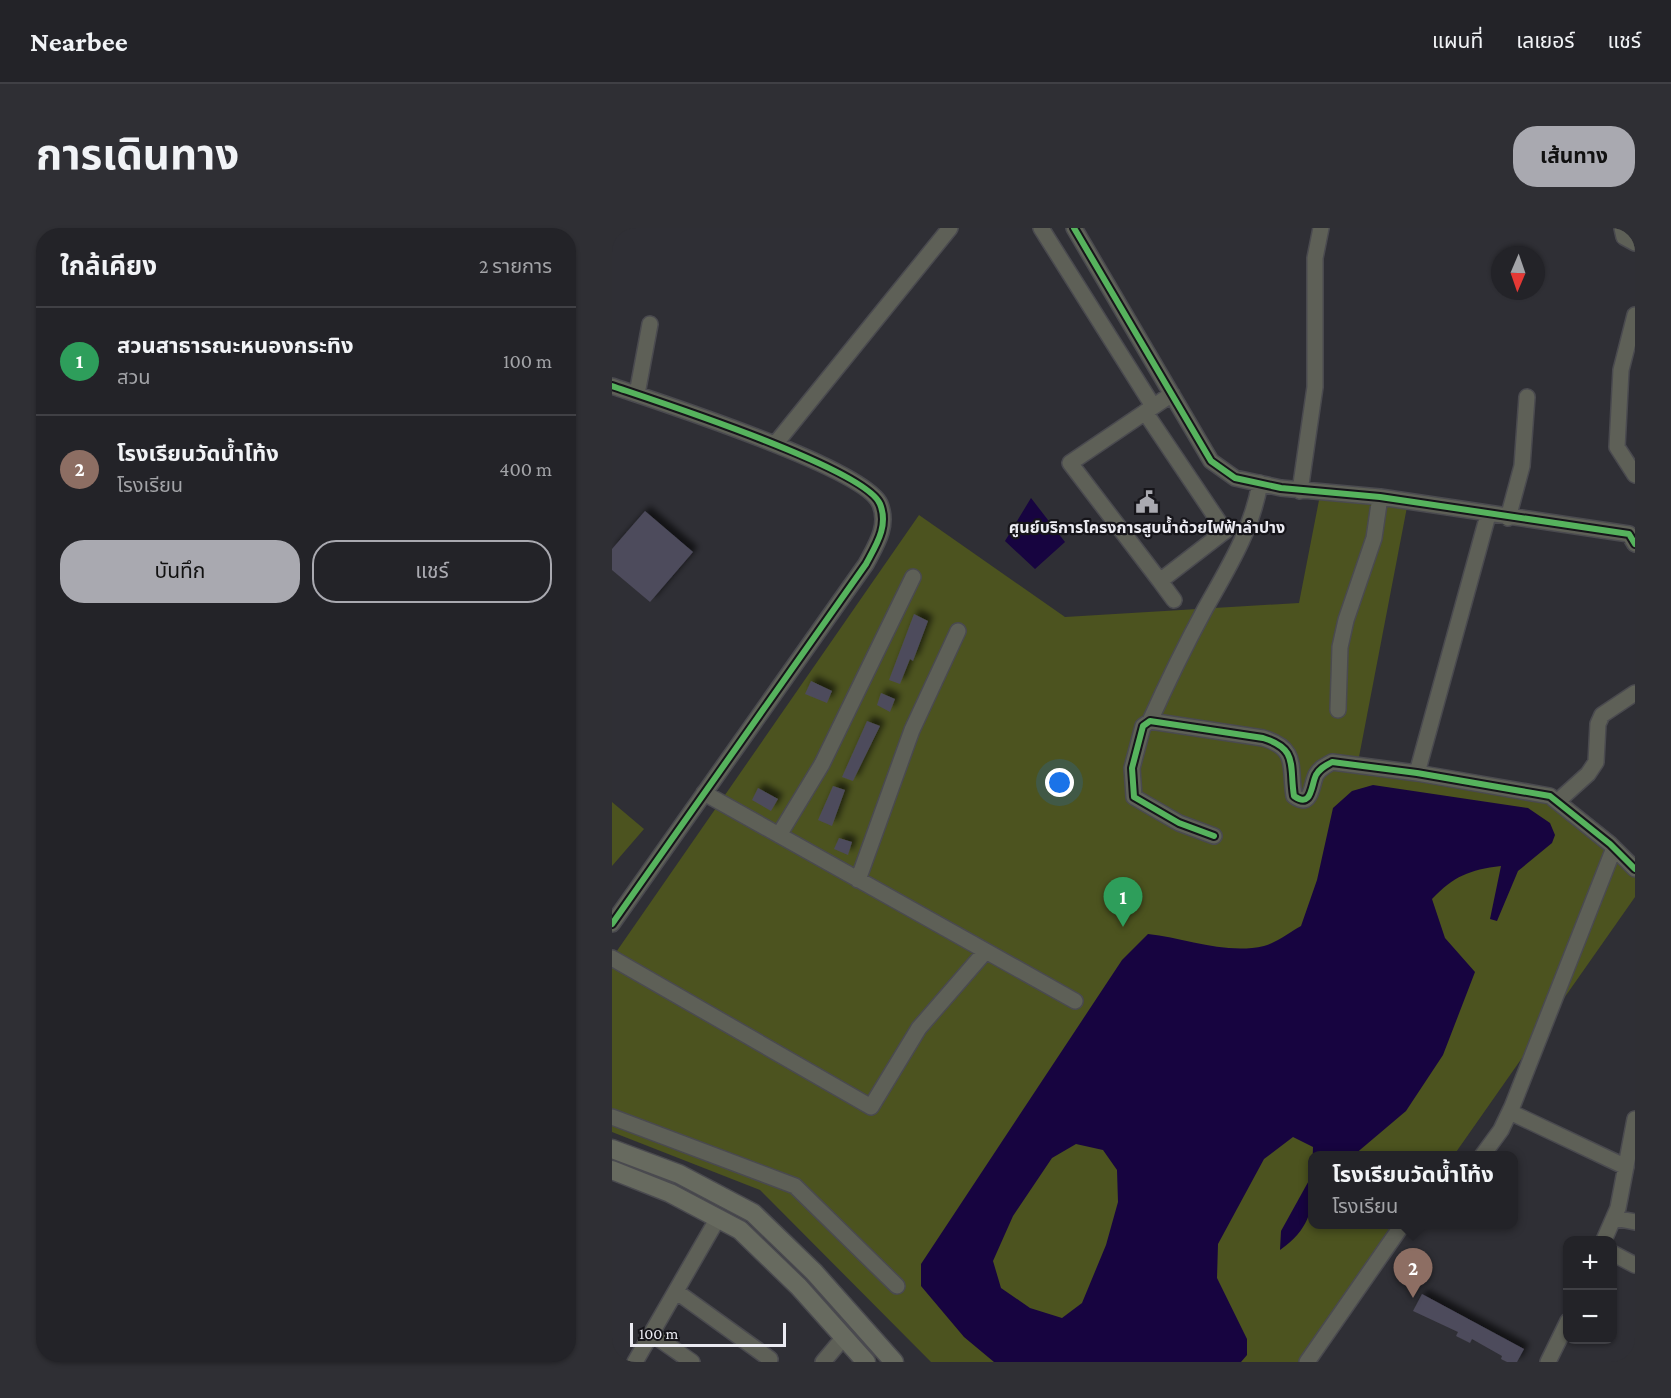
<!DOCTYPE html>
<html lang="th">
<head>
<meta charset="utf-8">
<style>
	:root { --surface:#232328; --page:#2f2f34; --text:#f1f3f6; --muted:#a3a4a8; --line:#404045; --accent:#a9a9b0 }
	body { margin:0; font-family:"Crimson Pro","Noto Sans Thai",serif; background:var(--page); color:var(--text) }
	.controls { position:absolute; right:18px; bottom:18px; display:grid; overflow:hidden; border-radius:12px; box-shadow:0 2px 4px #0004 }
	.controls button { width:54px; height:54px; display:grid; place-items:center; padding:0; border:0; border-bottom:2px solid var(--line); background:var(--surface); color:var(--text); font:30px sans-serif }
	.compass { position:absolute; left:879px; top:18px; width:54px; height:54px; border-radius:50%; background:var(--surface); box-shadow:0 2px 4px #0004; rotate:182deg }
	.scale { position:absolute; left:18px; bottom:15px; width:156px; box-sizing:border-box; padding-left:6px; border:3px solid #ebebf2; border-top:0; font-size:16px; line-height:21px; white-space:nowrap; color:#ebebf2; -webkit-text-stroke:4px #16151a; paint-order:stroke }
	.you { position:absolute; left:448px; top:555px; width:21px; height:21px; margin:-15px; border:4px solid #fff; border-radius:50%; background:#1a73e8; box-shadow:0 0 0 9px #1a73e833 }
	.badge { display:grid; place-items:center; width:39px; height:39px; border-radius:50%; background:var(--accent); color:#fff; font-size:20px; font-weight:700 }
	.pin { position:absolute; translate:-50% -50px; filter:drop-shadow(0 2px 3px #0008) }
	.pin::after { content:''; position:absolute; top:32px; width:21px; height:18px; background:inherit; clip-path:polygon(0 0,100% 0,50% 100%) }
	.popup { position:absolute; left:696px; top:923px; width:210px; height:78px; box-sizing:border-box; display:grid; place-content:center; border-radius:12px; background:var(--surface); filter:drop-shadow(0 2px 4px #0005); font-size:20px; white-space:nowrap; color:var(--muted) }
	.popup b { font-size:22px; color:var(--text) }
	.popup::after { content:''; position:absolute; left:50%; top:100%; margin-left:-12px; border:12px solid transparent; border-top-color:var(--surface) }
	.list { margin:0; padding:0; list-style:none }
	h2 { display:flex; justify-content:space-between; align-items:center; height:78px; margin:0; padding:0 24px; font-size:26px }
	h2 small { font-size:20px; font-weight:400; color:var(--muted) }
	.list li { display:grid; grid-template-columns:39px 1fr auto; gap:18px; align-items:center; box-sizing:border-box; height:108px; padding:0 24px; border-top:2px solid var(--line) }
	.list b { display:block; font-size:22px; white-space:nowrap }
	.list p { margin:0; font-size:20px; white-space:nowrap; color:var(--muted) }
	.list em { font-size:20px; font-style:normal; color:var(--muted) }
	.actions { display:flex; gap:12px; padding:18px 24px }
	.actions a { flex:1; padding:14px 0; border:2px solid var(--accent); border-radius:24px; text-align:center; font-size:21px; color:var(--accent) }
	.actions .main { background:var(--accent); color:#111 }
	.map { position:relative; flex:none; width:1023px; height:1134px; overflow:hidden; border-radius:24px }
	header { display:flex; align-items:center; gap:36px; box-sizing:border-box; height:84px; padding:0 30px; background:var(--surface); border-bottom:2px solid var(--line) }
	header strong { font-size:28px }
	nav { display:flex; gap:33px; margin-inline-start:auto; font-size:21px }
	.intro { display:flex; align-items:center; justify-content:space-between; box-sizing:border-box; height:144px; padding:0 36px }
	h1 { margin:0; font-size:42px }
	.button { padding:15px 27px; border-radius:24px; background:var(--accent); color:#111; font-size:21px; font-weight:700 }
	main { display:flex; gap:36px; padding:0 36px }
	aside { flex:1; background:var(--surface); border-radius:24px; box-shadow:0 2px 4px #0004 }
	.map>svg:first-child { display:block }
	.green { fill:#4c531f }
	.water { fill:#170440; fill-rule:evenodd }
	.building { fill:#4d4b5c; filter:url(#shadow) }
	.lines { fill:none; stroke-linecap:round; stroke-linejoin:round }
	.minor-casing { stroke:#4a4a4f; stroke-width:18 }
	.major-casing { stroke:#4a4a4f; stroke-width:21 }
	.minor { stroke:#5e6057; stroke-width:15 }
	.major { stroke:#676a5f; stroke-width:18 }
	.cycleway-casing { stroke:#16151a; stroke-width:10 }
	.cycleway { stroke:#56b35d; stroke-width:6 }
	.labels { text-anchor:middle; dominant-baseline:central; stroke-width:4.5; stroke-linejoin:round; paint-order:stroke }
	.poi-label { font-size:16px; font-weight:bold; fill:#ebebf2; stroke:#16151a }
</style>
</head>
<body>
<header>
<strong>Nearbee</strong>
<nav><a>แผนที่</a><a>เลเยอร์</a><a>แชร์</a></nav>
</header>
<div class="intro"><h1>การเดินทาง</h1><a class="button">เส้นทาง</a></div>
<main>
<aside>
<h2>ใกล้เคียง<small>2 รายการ</small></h2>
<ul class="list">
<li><span class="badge" style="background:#2e9e5b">1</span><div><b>สวนสาธารณะหนองกระทิง</b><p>สวน</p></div><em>100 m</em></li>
<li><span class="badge" style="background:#8d6e63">2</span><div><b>โรงเรียนวัดน้ำโท้ง</b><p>โรงเรียน</p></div><em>400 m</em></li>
</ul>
<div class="actions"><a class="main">บันทึก</a><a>แชร์</a></div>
</aside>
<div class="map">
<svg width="1023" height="1134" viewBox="0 0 1023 1134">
	<defs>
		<filter id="shadow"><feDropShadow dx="5" dy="-5" stdDeviation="3" flood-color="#0009"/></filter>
	</defs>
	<rect width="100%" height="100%" fill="#2f2f35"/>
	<path class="green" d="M708,267L795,279L747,529L882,551L944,576L1023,649V669L842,927L700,928V996L794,997L703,1134H319L148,962L0,904V730L307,287L453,389L687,375Z
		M0,574L32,601L0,638Z"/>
	<path class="water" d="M419,270L453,314L423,341L393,313Z
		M761,557L916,580L938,595L943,607L940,615L906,643L885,693L878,691L889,638C857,642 842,648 820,671L833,710L863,744L831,827L794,883L742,927L700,928C700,970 707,994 668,1022L669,1003L700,947L701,919L681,909L652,931L606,1016L605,1050L635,1111V1127L629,1134H382L352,1109L309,1058V1036L510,732L536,706C573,710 614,727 652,718C664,715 678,704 689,698L705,652L721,580L740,563ZM464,916L491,922L505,942L506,974L494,1017L470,1075L450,1090L418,1080L389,1060L381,1033L401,988L440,930Z"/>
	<path class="building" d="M33,283L81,324L38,374L0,342V321Z
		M302,386L316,393L301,433L298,431L288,456L277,452Z
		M199,453L220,463L215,475L193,466Z
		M269,465L283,471L278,484L265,477Z
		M255,493L268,498L241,553L230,549Z
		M221,558L233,562L220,598L206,592Z
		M146,560L166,571L159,583L140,572Z
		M227,610L240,614L236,627L222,621Z
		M810,1066L912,1121L905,1134H895L889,1131L890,1128L860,1111L858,1115L844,1108L846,1104L801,1083Z"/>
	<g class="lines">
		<g class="minor-casing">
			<path id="minor" d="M429,0L541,178
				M462,0L599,233L623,250L669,260L768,269L1017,306L1023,316
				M1010,0L1012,9L1023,15
				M1023,87L1009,142L1005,219L1023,247
				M0,158C44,173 253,240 268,276C277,298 264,317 254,336L0,696
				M25,166L38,96
				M533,184L613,303L548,353L458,235L560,166
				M164,215L338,0
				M688,263L703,159V30L709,0
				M896,290L910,238L915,169
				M548,353L562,372
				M726,482L728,419L734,392L762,310L768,269
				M538,493C555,455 573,418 593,381C616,340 640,302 648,255
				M805,545L876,287
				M92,565L463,773
				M946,573L976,546L984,534L986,496L990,487L1023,465
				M167,607L210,536L301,349
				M602,608L567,595L522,569L520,540L531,498L538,493L651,510C687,521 677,538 682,568C700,581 699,557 704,547C708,540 713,538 720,534L805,545L938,568L998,616L1023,641
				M246,652L300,502L346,403
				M0,730L259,879L307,800L373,724
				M898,884L1014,939
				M0,889L183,958L285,1058
				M870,928L889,902L900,879L1002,620
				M1002,990L1023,994
				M992,1012L1006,980L1023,891
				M1000,1025L1023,1037
				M65,1064L158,1131
				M40,1106L80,1134
				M23,1134L106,990
				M211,1134L232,1109
				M695,1134L791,996
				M936,1134L956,1093"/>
		</g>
		<g class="major-casing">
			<path id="major" d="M0,921L67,946L141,985L202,1044L282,1134
				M0,942L58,965L128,1002L187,1059L254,1134"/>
		</g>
		<use href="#minor" class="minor"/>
		<use href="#major" class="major"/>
		<g class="cycleway-casing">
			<path id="cycleway" d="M462,0L599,233L623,250L669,260L768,269L1017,306L1023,316
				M0,158C44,173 253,240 268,276C277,298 264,317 254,336L0,696
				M602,608L567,595L522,569L520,540L531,498L538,493L651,510C687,521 677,538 682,568C700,581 699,557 704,547C708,540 713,538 720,534L805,545L938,568L998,616L1023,641"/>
		</g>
		<use href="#cycleway" class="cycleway"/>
	</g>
	<defs>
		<g id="civic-bare" transform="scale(1.8)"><path d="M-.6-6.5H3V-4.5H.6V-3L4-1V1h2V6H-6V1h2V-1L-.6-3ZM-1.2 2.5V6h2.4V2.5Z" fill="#a9a9b0" stroke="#16151a" stroke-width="2.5" paint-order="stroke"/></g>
	</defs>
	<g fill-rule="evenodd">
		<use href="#civic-bare" x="535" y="274"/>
	</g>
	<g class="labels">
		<g class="poi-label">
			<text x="535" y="299">ศูนย์บริการโครงการสูบน้ำด้วยไฟฟ้าลําปาง</text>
		</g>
	</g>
</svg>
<div class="controls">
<button>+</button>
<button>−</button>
</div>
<svg class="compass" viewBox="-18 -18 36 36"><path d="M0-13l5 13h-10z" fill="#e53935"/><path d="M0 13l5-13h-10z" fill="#a3a4a8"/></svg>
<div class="scale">100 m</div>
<div class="you"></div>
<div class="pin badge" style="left:511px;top:699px;background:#2e9e5b">1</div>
<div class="pin badge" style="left:801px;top:1070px;background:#8d6e63">2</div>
<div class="popup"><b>โรงเรียนวัดน้ำโท้ง</b>โรงเรียน</div>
</div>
</main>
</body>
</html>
